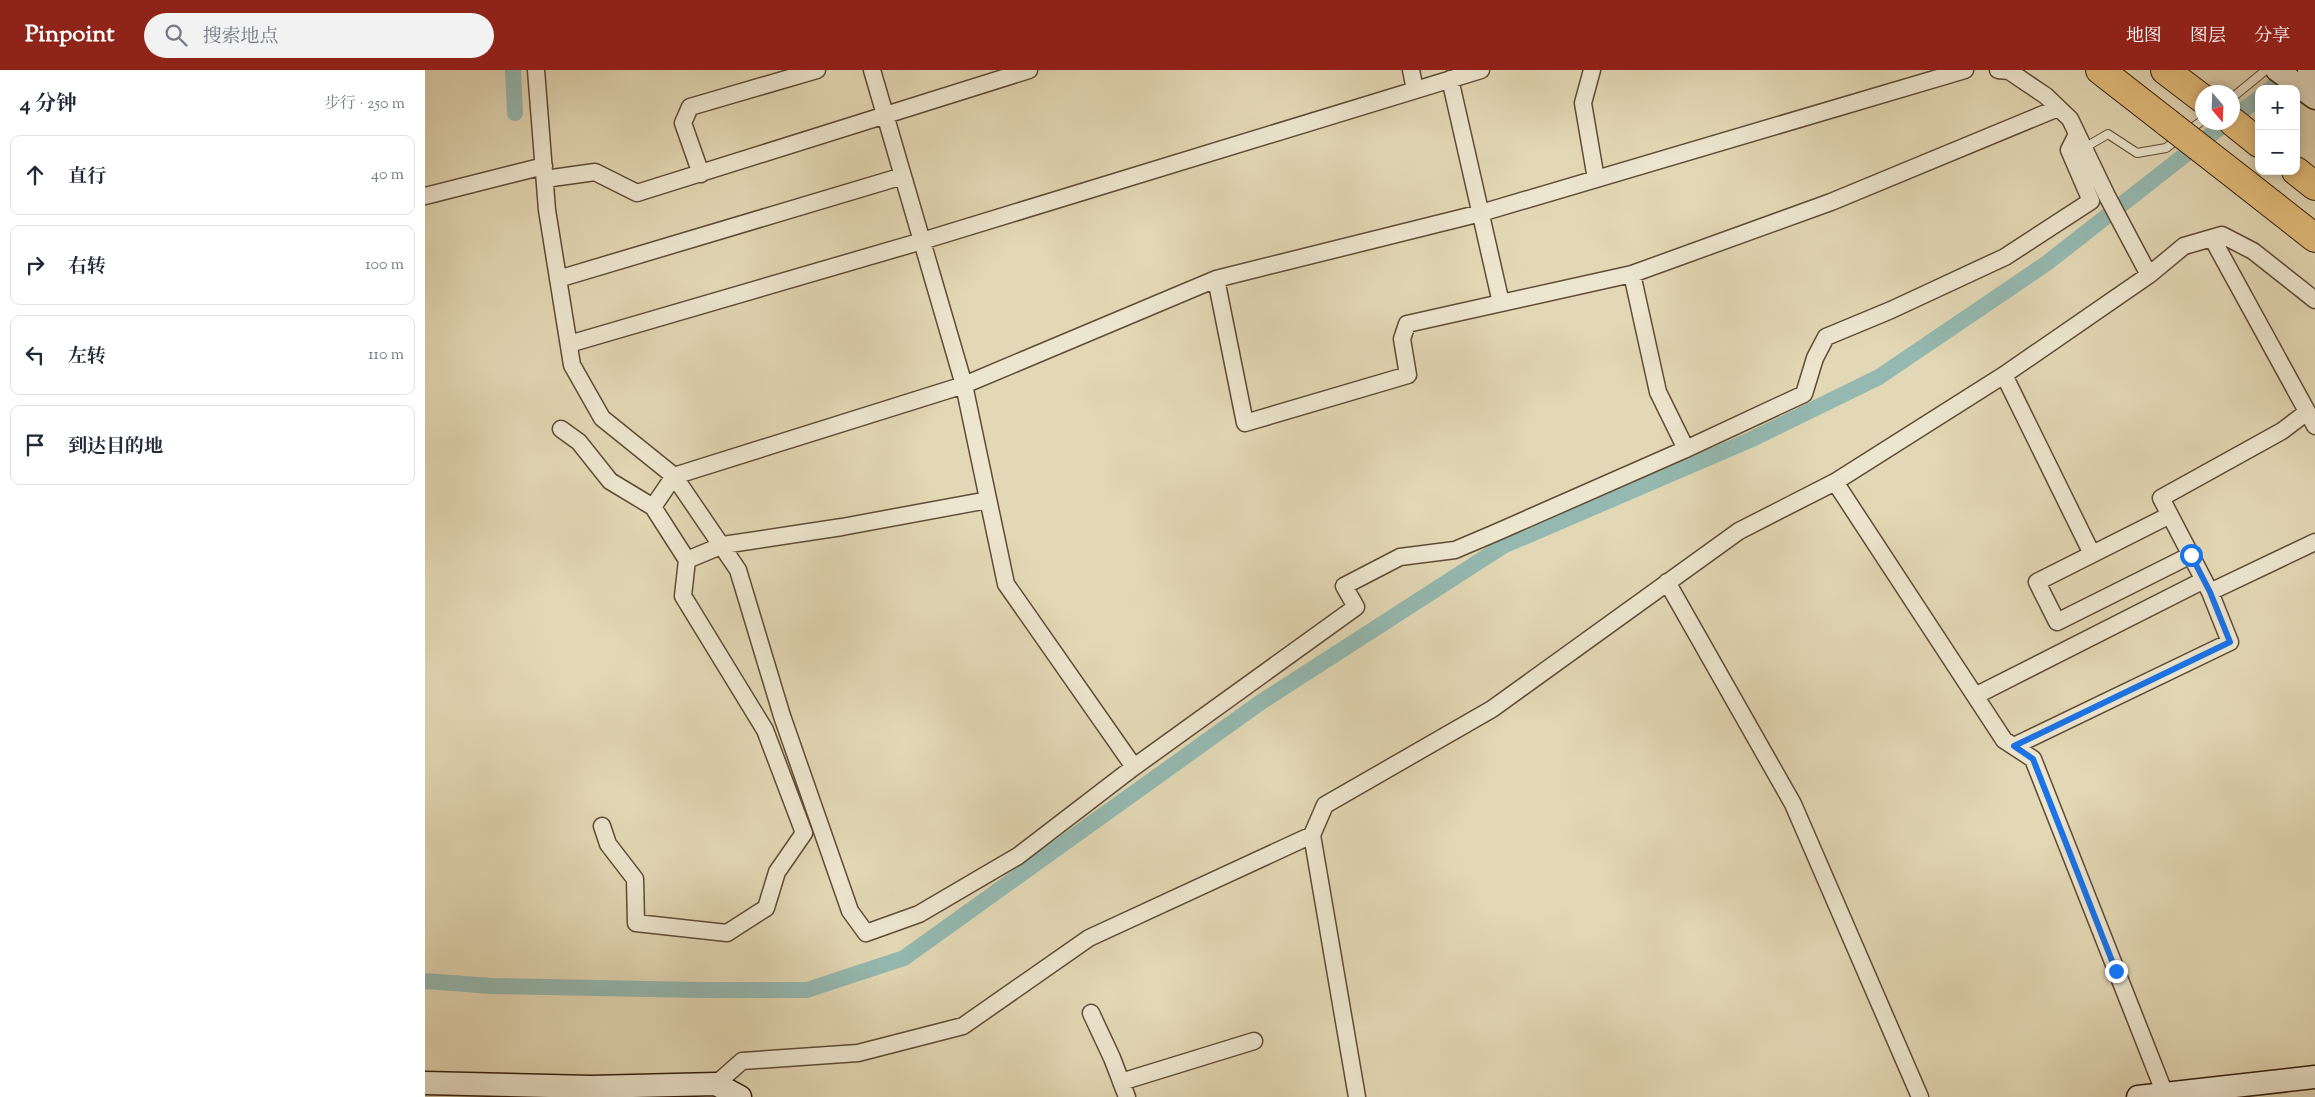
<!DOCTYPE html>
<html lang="zh">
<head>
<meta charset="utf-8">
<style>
	:root { --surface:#fff; --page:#f2f2f3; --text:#1f2937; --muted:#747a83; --line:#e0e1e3; --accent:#8f2418 }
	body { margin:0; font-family:"Sorts Mill Goudy","Noto Serif SC",serif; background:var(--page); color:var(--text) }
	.controls { position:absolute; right:15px; top:15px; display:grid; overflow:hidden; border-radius:10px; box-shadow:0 2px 8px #0003 }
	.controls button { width:45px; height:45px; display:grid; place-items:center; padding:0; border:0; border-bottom:1px solid var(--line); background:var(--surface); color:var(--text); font:25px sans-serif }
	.compass { position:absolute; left:1770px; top:15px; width:45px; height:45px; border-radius:50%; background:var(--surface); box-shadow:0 2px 8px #0003; rotate:161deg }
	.stop { position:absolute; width:15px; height:15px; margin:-11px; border:4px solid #1a73e8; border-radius:50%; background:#fff }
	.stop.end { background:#1a73e8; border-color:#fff; box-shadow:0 1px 5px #0008 }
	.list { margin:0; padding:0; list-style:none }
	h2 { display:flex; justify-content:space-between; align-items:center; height:65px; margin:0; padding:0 20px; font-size:21px }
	h2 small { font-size:16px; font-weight:400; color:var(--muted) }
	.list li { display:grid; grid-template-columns:32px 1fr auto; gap:15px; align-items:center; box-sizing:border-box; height:80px; margin:0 10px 10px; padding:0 10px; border:1px solid var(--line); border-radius:10px }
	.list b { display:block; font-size:19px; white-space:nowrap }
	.list em { font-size:16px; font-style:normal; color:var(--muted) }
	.icon { flex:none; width:28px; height:28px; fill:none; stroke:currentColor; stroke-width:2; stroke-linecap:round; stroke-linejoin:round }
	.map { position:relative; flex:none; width:1890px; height:1027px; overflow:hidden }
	header { display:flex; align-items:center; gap:30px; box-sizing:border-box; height:70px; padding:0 25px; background:var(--accent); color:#fff }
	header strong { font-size:24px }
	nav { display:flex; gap:28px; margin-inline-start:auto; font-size:18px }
	.search { width:350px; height:45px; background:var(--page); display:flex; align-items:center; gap:12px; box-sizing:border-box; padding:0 18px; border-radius:28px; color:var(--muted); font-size:19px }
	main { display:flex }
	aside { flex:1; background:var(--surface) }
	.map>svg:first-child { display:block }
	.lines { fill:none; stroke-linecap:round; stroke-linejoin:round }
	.canal { stroke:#95b9b1; stroke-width:16 }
	.lane-casing { stroke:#5f4c36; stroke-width:10 }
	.street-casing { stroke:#5f4c36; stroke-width:19 }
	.secondary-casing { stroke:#331e0c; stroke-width:25 }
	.highway-casing { stroke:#331e0c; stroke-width:30 }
	.lane { stroke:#ede6cf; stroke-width:8 }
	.street { stroke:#ede6cf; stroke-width:16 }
	.secondary { stroke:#ede6cf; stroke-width:22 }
	.highway { stroke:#e2bc7a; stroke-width:28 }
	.highway-bridge-casing { stroke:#331e0c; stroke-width:30; stroke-linecap:butt }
	.highway-bridge { stroke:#e2bc7a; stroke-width:28 }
	.route { stroke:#1a73e8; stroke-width:6 }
</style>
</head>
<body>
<header>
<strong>Pinpoint</strong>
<div class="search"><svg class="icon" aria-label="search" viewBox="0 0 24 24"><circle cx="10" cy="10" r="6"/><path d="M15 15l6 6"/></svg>搜索地点</div>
<nav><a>地图</a><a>图层</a><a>分享</a></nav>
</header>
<main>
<aside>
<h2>4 分钟<small>步行 · 250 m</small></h2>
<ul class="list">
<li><svg class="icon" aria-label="ahead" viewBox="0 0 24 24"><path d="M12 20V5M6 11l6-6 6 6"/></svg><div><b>直行</b></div><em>40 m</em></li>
<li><svg class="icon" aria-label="right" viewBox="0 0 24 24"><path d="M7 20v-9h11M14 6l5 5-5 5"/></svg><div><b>右转</b></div><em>100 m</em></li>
<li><svg class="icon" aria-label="left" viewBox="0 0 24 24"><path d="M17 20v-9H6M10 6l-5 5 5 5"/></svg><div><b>左转</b></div><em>110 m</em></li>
<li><svg class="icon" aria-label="arrive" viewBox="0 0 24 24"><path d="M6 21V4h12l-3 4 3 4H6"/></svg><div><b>到达目的地</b></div></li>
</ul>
</aside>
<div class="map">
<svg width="1890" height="1027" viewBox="0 0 1890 1027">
	<rect width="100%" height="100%" fill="#e3d8b5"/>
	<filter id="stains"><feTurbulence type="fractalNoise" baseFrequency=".004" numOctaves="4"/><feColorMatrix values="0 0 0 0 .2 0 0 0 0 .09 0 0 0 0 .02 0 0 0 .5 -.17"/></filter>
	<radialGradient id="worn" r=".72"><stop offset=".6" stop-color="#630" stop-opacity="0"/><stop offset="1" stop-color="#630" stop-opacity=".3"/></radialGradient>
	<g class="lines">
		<path class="canal" d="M88,0L90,43
			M1845,19L1869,0
			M1808,48L1834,28
			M0,911L67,916L274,920H382L479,888L836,632L1078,476L1325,370L1454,307L1622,193L1802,52"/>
		<g class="lane-casing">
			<path id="lane" d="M1808,27L1841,0
				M1763,61L1778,50
				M1659,78L1683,64L1712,83L1741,78L1754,68"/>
		</g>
		<g class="street-casing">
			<path id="street" d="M111,0L122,140L147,295L177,348L249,406L313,500L357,646L425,841L441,863L494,844L593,786L709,697L931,537L919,516L975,487L1030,480L1070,463L1261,379L1379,324L1390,288L1401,267L1466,240L1580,187L1666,131L1644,80L1652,64
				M447,0L539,315L581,514L709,697
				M986,0L990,20
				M1167,0L1158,33L1171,109
				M1573,0L1584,1L1621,26L1645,49L1682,126L1724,205
				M1025,9L1076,233
				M276,104L258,53L265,37L392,0
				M120,109L170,102L212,123L604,0
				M0,126L119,96
				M1787,168L1890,356
				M1207,204L1233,322L1261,379
				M133,209L478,106
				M791,209L820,353L983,305L977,269L982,254L1207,204L1406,132L1633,38
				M144,274L497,171L1056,0
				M1579,305L1667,484
				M136,359L154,372L185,411L228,437L262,490L258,526L340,660L379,763L352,802L341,838L302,863L211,853L210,809L183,774L177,756
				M1410,412L1579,670L1608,689L1740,1024
				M228,437L249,406L539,315L791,209L1056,143L1540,0
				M1745,445L1612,512L1632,552L1766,485
				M262,490L298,475L417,457L563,430
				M1242,512L1368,734L1495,1027
				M1785,522L1890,472
				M1550,626L1779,510
				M1589,676L1805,572L1785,522L1736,428L1857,361L1882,342
				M666,943L687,988L702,1027
				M696,1012L829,971
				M291,1014L317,991L433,983L538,956L664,868L887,765
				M932,1027L887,765L900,735L1067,639L1314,461L1410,412L1579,305L1724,205L1759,176L1797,165L1828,181L1890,230"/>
		</g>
		<g class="secondary-casing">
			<path id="secondary" d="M1852,0L1890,28
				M1884,0L1890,5
				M0,1013L166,1017L291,1014L315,1027
				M1713,1027L1890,1007"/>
		</g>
		<g class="highway-casing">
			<path id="highway" d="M1675,0L1743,53
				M1740,0L1778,29
				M1808,52L1834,73
				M1871,101L1890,116
				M1820,113L1890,168"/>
		</g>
		<use href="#lane" class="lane"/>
		<use href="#street" class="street"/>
		<use href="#secondary" class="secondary"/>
		<use href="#highway" class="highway"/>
		<g class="highway-bridge-casing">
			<path id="highway-bridge" d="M1743,53L1820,113"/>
		</g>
		<use href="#highway-bridge" class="highway-bridge"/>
	</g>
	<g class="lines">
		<path class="route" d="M1691,901L1608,689L1589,676L1805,572L1785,522L1766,485"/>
	</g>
	<rect width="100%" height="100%" filter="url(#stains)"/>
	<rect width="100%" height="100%" fill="url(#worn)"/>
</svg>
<div class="controls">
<button>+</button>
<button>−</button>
</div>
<svg class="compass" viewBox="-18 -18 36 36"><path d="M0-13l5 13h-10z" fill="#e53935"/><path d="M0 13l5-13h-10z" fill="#747a83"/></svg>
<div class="stop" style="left:1766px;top:485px"></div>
<div class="stop end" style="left:1691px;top:901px"></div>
</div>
</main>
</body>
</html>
